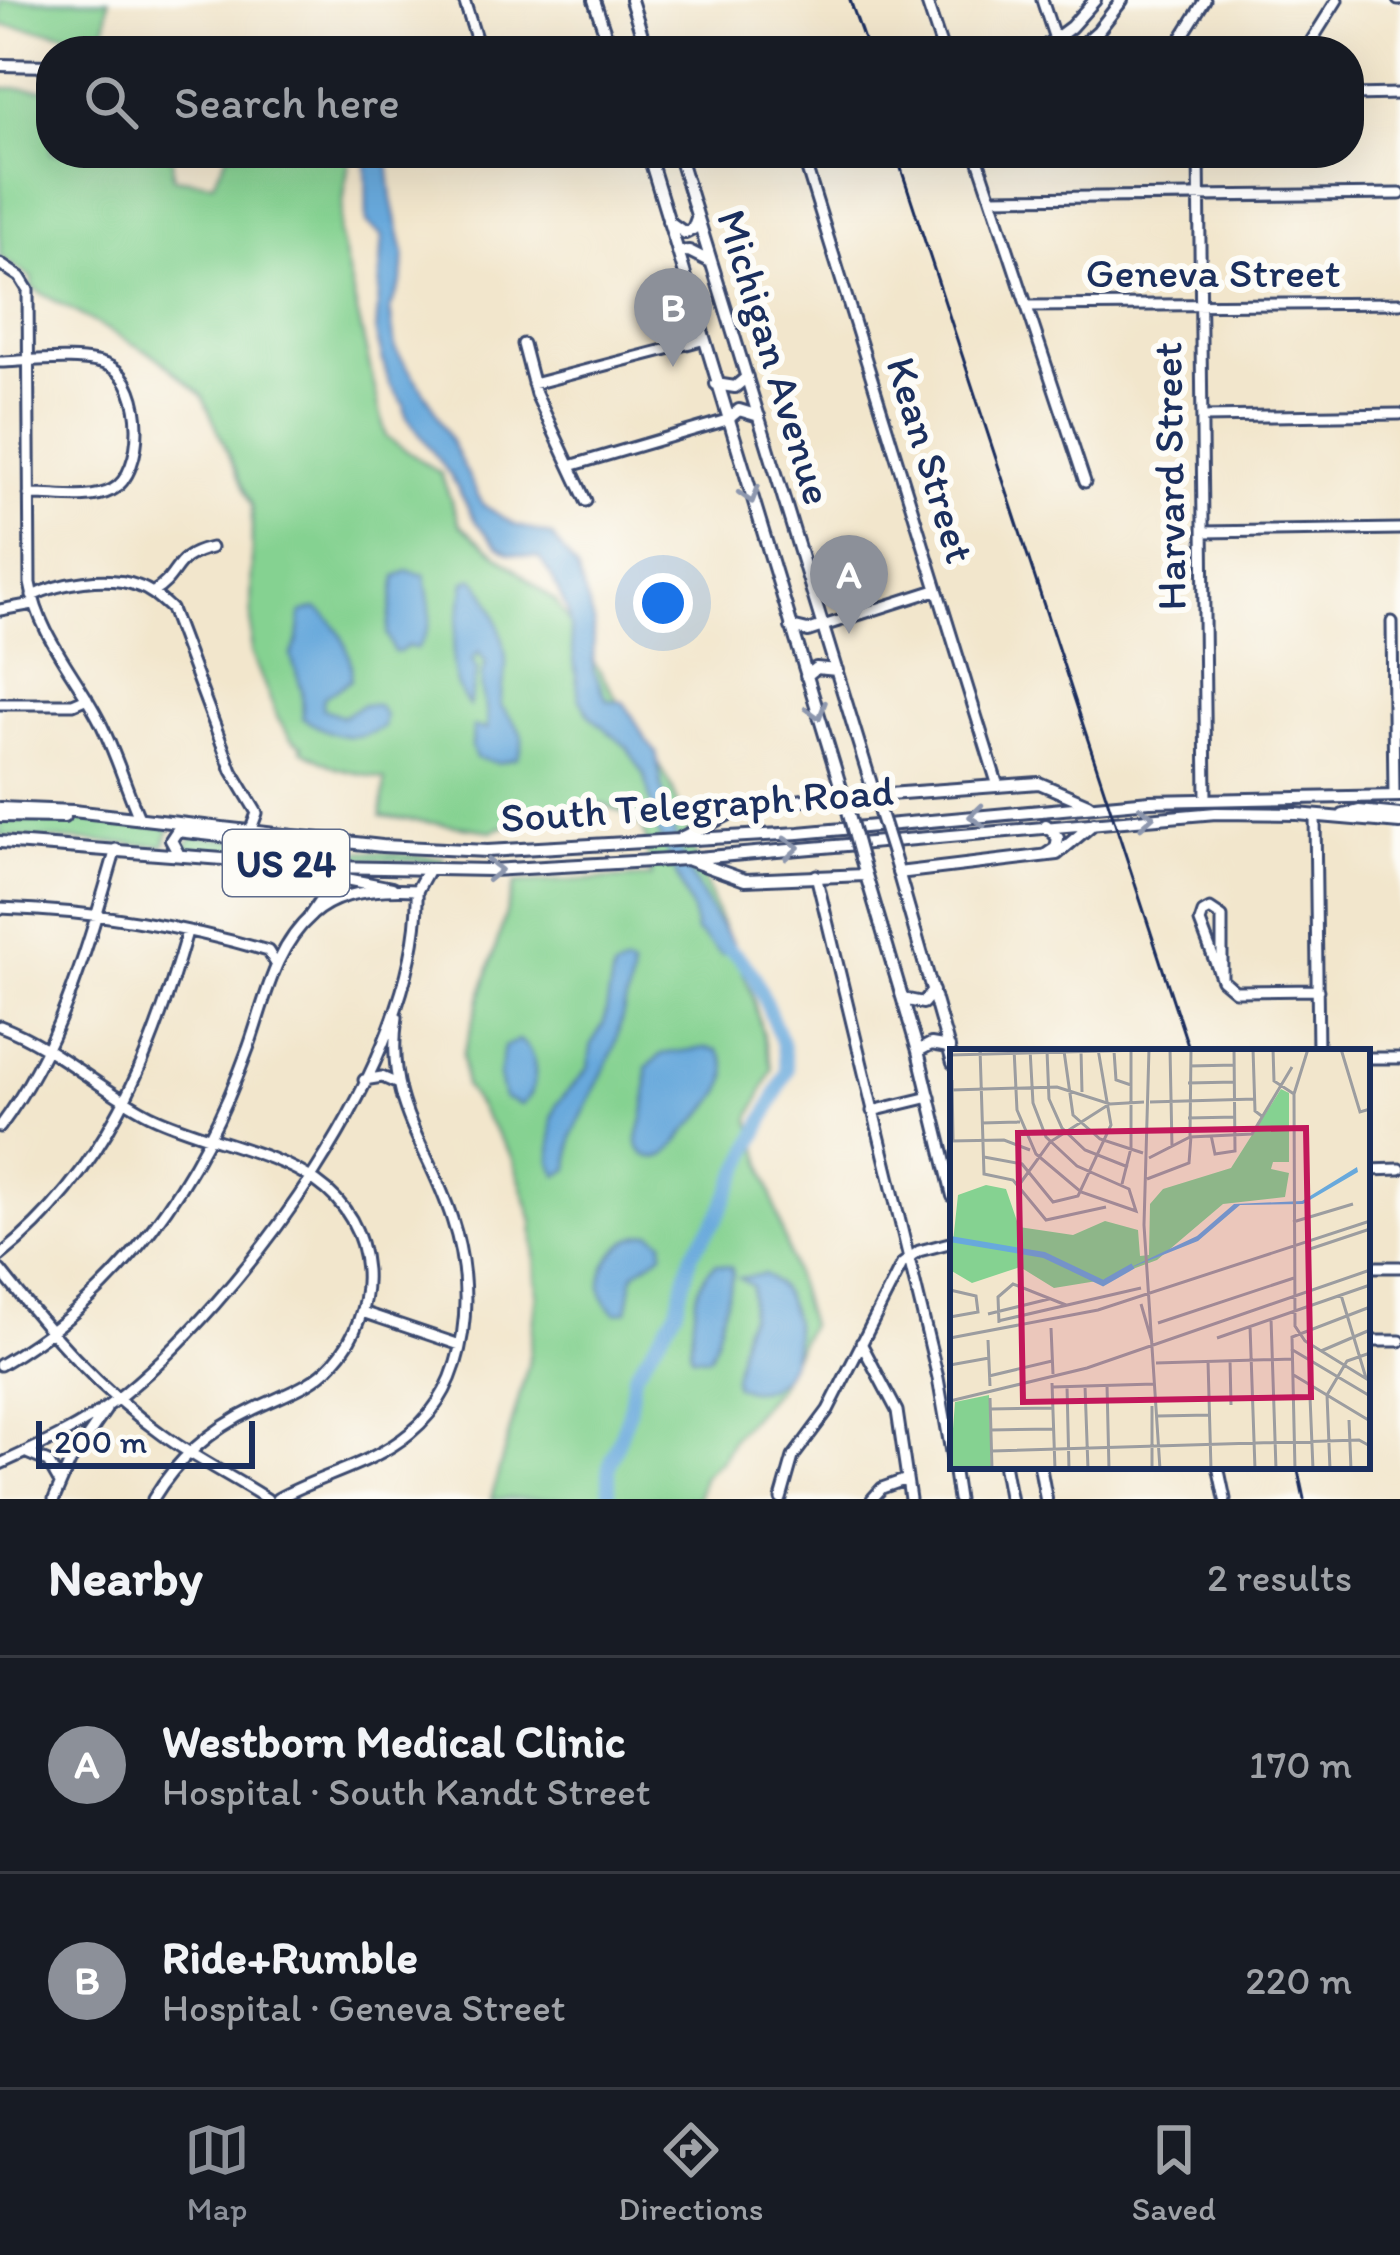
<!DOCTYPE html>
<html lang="en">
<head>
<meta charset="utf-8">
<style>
	:root { --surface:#171b24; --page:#242831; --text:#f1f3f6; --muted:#9ea1a6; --line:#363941; --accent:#8c9099 }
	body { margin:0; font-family:Itim,sans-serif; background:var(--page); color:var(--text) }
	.scale { position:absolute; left:36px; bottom:30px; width:219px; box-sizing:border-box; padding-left:12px; border:6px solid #1b2f5e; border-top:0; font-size:33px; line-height:42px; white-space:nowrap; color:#1b2f5e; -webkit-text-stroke:9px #fdfcf7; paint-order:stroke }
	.you { position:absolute; left:663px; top:603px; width:42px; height:42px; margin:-30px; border:9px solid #fff; border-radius:50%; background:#1a73e8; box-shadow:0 0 0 18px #1a73e833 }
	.badge { display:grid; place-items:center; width:78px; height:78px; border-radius:50%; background:var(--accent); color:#fff; font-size:39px; font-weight:700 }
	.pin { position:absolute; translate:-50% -99px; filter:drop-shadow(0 3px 6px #0008) }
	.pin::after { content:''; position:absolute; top:63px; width:42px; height:36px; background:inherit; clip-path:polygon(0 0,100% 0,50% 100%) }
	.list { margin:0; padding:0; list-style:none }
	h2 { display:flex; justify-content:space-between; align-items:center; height:156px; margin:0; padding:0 48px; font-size:51px }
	h2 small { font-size:39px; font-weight:400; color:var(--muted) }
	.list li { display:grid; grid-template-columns:78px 1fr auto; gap:36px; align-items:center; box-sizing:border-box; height:216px; padding:0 48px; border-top:3px solid var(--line) }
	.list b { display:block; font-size:45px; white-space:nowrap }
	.list p { margin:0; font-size:39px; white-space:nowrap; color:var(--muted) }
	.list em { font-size:39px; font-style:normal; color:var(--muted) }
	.icon { flex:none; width:66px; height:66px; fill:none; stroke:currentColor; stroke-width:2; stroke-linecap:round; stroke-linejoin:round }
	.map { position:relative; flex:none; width:1400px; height:1499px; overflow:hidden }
	.search { position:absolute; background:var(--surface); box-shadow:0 12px 48px #0002; left:36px; right:36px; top:36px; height:132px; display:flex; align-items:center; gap:30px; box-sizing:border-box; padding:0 42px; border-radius:48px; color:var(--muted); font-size:45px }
	.sheet { height:588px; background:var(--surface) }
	nav { display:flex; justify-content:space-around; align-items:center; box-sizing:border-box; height:168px; border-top:3px solid var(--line); background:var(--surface); font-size:33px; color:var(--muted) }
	nav a { display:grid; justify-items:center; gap:6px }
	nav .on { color:var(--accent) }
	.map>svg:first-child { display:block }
	.green { fill:#85d291; stroke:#508078; stroke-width:3 }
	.water { fill:#68a9dc; stroke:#426c9d; stroke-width:3 }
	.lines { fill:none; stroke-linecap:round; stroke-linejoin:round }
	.river { stroke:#68a9dc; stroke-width:14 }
	.minor-casing { stroke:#3b4a6e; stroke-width:15 }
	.major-casing { stroke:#3b4a6e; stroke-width:16 }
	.minor { stroke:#fff; stroke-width:9 }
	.major { stroke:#fff; stroke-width:10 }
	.rail { stroke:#1b2f5e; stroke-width:3 }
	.major-bridge-casing { stroke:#3b4a6e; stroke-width:16; stroke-linecap:butt }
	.major-bridge { stroke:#fff; stroke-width:10 }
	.oneway { stroke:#8d97ae }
	.labels { text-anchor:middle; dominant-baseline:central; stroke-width:12; stroke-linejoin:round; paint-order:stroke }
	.shield { fill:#fdfcf7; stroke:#5f6c8c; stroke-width:3 }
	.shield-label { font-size:39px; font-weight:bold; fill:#1b2f5e }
	.street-label { font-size:42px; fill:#1b2f5e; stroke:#fdfcf7 }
	.inset-river { fill:none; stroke:#68a9dc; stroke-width:6 }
	.inset-road { fill:none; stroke:#9c9da0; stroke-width:3 }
	.view { fill:#c2185b; fill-opacity:0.15; stroke:#c2185b; stroke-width:6 }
	.inset-edge { fill:none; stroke:#1b2f5e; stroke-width:6 }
</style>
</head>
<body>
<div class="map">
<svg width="1400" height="1499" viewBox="0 0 1400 1499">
	<rect width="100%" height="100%" fill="#fdfcf7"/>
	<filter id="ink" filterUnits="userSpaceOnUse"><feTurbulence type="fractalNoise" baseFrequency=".00833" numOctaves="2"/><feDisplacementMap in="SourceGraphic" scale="24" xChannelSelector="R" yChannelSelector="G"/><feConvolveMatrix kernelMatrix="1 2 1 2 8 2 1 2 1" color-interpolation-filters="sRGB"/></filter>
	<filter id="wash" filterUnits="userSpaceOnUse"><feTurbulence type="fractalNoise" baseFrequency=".004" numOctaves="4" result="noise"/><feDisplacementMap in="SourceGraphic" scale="48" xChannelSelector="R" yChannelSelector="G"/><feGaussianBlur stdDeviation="2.7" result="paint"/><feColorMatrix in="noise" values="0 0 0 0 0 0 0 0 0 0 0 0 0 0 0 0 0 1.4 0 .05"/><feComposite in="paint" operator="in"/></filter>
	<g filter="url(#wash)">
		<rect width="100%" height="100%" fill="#f2e6cc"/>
		<path class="green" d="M0,0H109L104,38L0,25Z
			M0,88L51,89V153H172L173,178L213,183L228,153H350L339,233L386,437L441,474L460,525L556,602L671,785L711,898L751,991L772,1069L750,1119L809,1325L778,1387L733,1438L722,1459L703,1477L698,1499H491L528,1365L537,1293L533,1221L512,1157L465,1086L463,1055L515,883L651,877L644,830L633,817L605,805L579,804L542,812L492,831L381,816L385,780L336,768L301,750L302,746L291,739L278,719L251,652L252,506L202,395L157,357L32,288V278L0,257Z
			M0,819L96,820L170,828L164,846L0,836Z
			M192,836L444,858V863L184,848Z"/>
		<path class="water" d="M366,153H387L392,199L404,254L402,281L390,309L395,349L432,404L483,505L515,525L552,536L577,570L594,622L593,670L607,700L623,702C637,718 640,737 656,752C666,826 687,882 733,943L722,954L696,932L692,911L658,831L644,774L627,747L590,716L579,697L568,613L552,577L539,558L509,553L497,545L476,522L451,476L406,416L404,404L389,383L376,334L383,236L367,223Z
			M408,571L425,575C429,610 438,617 417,649L408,646L399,652H394L387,634L396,576Z
			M472,578C491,590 507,644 506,667C505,680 501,692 500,705C514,724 531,733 517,758L498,763L476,758L472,748L473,727L487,729C491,706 474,692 486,663L479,652L472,660L477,670L469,706C439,666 459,625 465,582Z
			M316,608C338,621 354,654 351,680L324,697L322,708L342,717L362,705H378L385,716L383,727C354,744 329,735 303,718L302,690L291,656L298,640L301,613Z
			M626,965L632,968V977L614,1049L572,1136L569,1169L558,1176L551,1162L552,1119L557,1104L588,1068L592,1043L604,1023L613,971Z
			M519,1040C540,1055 540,1090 521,1105L504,1098L499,1076L504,1047Z
			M706,1048L717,1050C743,1079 710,1106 690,1127C682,1135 674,1149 665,1155C654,1163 638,1155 638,1141C638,1133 643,1122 644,1114C647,1098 647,1082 647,1067L662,1054Z
			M651,1233L663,1241V1253C623,1279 637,1268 627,1311L616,1313C581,1287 614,1235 651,1233Z
			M716,1264L731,1267L733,1274L714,1346L709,1357L692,1356L690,1348C695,1318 690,1284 716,1264Z
			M764,1274C814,1303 802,1412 735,1386L734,1377L744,1327L750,1316L752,1286L740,1278Z"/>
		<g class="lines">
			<path class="river" d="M609,1499V1467L629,1412L634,1375L676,1311L692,1253L717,1218L787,1071L782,1042L754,975L738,956L713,937"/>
		</g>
	</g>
	<g filter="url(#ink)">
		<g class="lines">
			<g class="minor-casing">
				<path id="minor" d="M464,0L480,51
					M926,0L943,51
					M1042,0L1059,51
					M1398,0H1400
					M1173,51L1205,0
					M1305,51L1337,0
					M1349,95L1400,94
					M802,153L998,786
					M976,153L1085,482
					M1199,153L1206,799
					M991,198L1400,194
					M0,264L20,277L28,290L30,583C39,636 75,673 99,720C115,751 125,785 139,818
					M1027,306L1400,303
					M523,344L536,394L586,501
					M0,362C29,361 87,354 111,367C145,384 146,472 112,490C89,502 54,494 29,495
					M533,384L702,340
					M1202,417L1400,414
					M570,466L727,420
					M1203,532L1400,529
					M152,593C182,575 170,557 211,548
					M32,596C59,583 108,574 138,586C151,590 161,600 171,609L232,771L257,813L251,829
					M0,610L33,604
					M1392,622L1394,796
					M823,626L936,590
					M0,704H73L87,698
					M1315,816L1318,1052
					M816,875L938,1378L953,1464
					M0,908C91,911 180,925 268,951L276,964
					M1222,980L1200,922L1203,913L1210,909L1222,917V980L1235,991L1318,990
					M0,1026C54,1046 99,1089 150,1115C232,1155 357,1155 366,1270C368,1304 356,1338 333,1363C312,1387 282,1395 254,1409C212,1429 177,1459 153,1499
					M1367,1058H1400
					M364,1080L382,1077L398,1084
					M872,1111L930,1097
					M0,1127C62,1043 87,948 116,849
					M1367,1170L1400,1169
					M0,1256C106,1171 151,1058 187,932
					M1367,1267H1400
					M0,1270C49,1332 98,1389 163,1435C196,1459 233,1477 267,1499
					M362,1312L460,1345
					M1367,1341H1400
					M861,1343L897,1411L910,1499
					M0,1365C122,1295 202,1177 249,1046C265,1001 274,948 312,915C339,890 382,888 417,890C422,1058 241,1303 112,1403C80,1428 37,1447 0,1464
					M27,1453L48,1462L60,1483
					M953,1466L958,1499
					M1218,1466L1225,1499
					M54,1499L70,1462L106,1410
					M277,1499C320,1475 372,1465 410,1433C471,1383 475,1289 452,1219C428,1143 384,1105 397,1017
					M781,1499L793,1457L828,1410L902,1264L919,1251L953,1242
					M872,1499L882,1488L907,1479"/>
			</g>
			<g class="major-casing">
				<path id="major" d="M594,0L611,51
					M631,0L647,51
					M1039,51L1071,27L1095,0
					M1075,51L1098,31L1122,0
					M0,65L51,66
					M648,153L848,811
					M678,153L880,813
					M668,221L685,233L693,229L697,218
					M678,252L689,251L711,262
					M716,384L735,387L747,377
					M727,420L739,410L759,416
					M791,627L808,631L823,626
					M806,676L816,668L837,670
					M875,795L1039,783L1088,804
					M0,808L73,811L382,846L487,851L799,833L1150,801L1400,796
					M1343,815L1359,811L1400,815
					M0,816L64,817
					M1046,825L1058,838L1056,848L1047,854
					M681,838L737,810L843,794
					M0,842L329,867L491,870L686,859L1216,813L1297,814L1400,823
					M893,854L953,1063
					M179,855L171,840L177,831L283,843L301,841
					M861,858L918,1051L953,1196
					M689,860L745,880L865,875
					M296,869L392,888
					M898,873L1057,854L1094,823
					M417,890L428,870
					M310,916L327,891L323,876
					M903,999L923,1003L933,991
					M918,1051L931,1044L949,1047
					M1004,1466L1010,1499
					M1040,1466L1046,1499"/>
			</g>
			<use href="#minor" class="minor"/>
			<use href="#major" class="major"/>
			<path class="rail" d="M850,0L868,51
				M896,153L1190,1052
				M1297,1466L1304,1499"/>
			<g class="major-bridge-casing">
				<path id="major-bridge" d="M848,811L861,858
					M880,813L893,854"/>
			</g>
			<use href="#major-bridge" class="major-bridge"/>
		</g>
		<defs><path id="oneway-chevron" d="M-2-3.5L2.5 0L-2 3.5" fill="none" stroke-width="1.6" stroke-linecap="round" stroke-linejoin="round" transform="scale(3)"/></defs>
		<g class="oneway">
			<use href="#oneway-chevron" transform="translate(750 495) rotate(73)"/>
			<use href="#oneway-chevron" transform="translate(817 711) rotate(73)"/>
			<use href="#oneway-chevron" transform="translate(977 816) rotate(174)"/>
			<use href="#oneway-chevron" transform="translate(1146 817) rotate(-4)"/>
			<use href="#oneway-chevron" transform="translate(791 848) rotate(-5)"/>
			<use href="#oneway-chevron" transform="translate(494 870) rotate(-1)"/>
		</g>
	</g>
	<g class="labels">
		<rect class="shield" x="223" y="830" width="126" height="66" rx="9"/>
		<g class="shield-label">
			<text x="286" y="863">US 24</text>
		</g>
		<g class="street-label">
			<text x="1213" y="272">Geneva Street</text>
			<text transform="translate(775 357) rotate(73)">Michigan Avenue</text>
			<text transform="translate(931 460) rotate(73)">Kean Street</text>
			<text transform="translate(1169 476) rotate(-91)">Harvard Street</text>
			<text transform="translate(697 804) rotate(-4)">South Telegraph Road</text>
		</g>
	</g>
	<g transform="translate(950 1049)">
		<rect width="420" height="420" fill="#f2e6cc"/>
		<path d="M331,40L339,44V113H323L321,120L339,124L335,148L273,155L207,211L153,231L104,239L70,218L22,234L0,221L8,146L36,136L56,140L69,178L123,186L155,172L188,181L190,207L199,206L200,155L213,140L281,119ZM39,346L41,420H0L5,353Z" fill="#85d291"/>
		<path d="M407,118L408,123L353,155L290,156L248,192L175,221L247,187L284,155L352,152Z" fill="#68a9dc"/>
		<path class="inset-river" d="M0,190L94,206L153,234L183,217"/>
		<path class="inset-road" d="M30,0L34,125L63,131L96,171L156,158M64,0L67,61L86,105L131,143L186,162L179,140L127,117L96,88L83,54L80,0M199,0L194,176L210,420M220,0L222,98M303,0L305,62L313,68M323,0L324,32L344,45M358,0L344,45L345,277L355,292L420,332M391,0L410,63L420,60M97,2L99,50L112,79L135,101L178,118M114,2L123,66L150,90L193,104M131,2L132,43M164,2L166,31L181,36M0,6L192,1M240,17L285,16M2,31L3,91M238,34L285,33M2,41L107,38L160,55L194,53M200,53L305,50M238,69L286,68M32,74L70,73M261,86L265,105L285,102L284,0M240,88L241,0M0,92L54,91L80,101M34,108L72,115L103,153L128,147L161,76L148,0M199,109L240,88L302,85L342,18M197,130L239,114L241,87M172,135L181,99V0M69,136L100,93L158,56M343,173L403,155M360,200L420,180M0,241L26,247L28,263L0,268M391,246L416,329M191,255L202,293M38,265L99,250M321,270L326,420M48,272L191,239M49,274L48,248L63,235L116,256M208,274L344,229M300,277L305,420M101,279L103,325M0,289L148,261L420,172M267,289L420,236M38,291L40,337M341,300L420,347M371,302L420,281M280,311L281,356M258,312L261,420M206,314L342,310M0,316L39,309M342,325L420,372M39,327L102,312M102,334L105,420M157,336L159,420M117,337L119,420M135,337L138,420M103,338L204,335M360,348L363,420M40,349L42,420M0,352L137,319L420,221M202,357V420M41,360L103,359M208,367L259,366M399,371L401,420M41,381L104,380M42,402L409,391L420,397M345,420L342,288L420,258M380,420L377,346L397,312L420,304"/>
		<path class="view" d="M356,79L361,348L73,353L68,84Z"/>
		<rect width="420" height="420" class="inset-edge"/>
	</g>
</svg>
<div class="scale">200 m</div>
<div class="you"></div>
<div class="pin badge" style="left:849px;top:634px">A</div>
<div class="pin badge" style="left:673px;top:367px">B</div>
<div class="search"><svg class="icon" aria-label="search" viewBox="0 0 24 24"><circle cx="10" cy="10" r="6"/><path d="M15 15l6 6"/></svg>Search here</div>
</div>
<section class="sheet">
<h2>Nearby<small>2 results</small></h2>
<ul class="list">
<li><span class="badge">A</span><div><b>Westborn Medical Clinic</b><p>Hospital · South Kandt Street</p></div><em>170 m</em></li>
<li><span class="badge">B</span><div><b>Ride+Rumble</b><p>Hospital · Geneva Street</p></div><em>220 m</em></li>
</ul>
</section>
<nav>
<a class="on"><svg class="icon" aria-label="map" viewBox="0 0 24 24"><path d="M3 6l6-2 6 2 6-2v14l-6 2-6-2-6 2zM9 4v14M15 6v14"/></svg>Map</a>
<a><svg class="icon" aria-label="directions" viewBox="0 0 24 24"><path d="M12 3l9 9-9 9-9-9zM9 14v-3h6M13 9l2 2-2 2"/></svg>Directions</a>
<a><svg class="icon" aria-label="saved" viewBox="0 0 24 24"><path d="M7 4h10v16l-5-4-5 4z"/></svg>Saved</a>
</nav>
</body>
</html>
